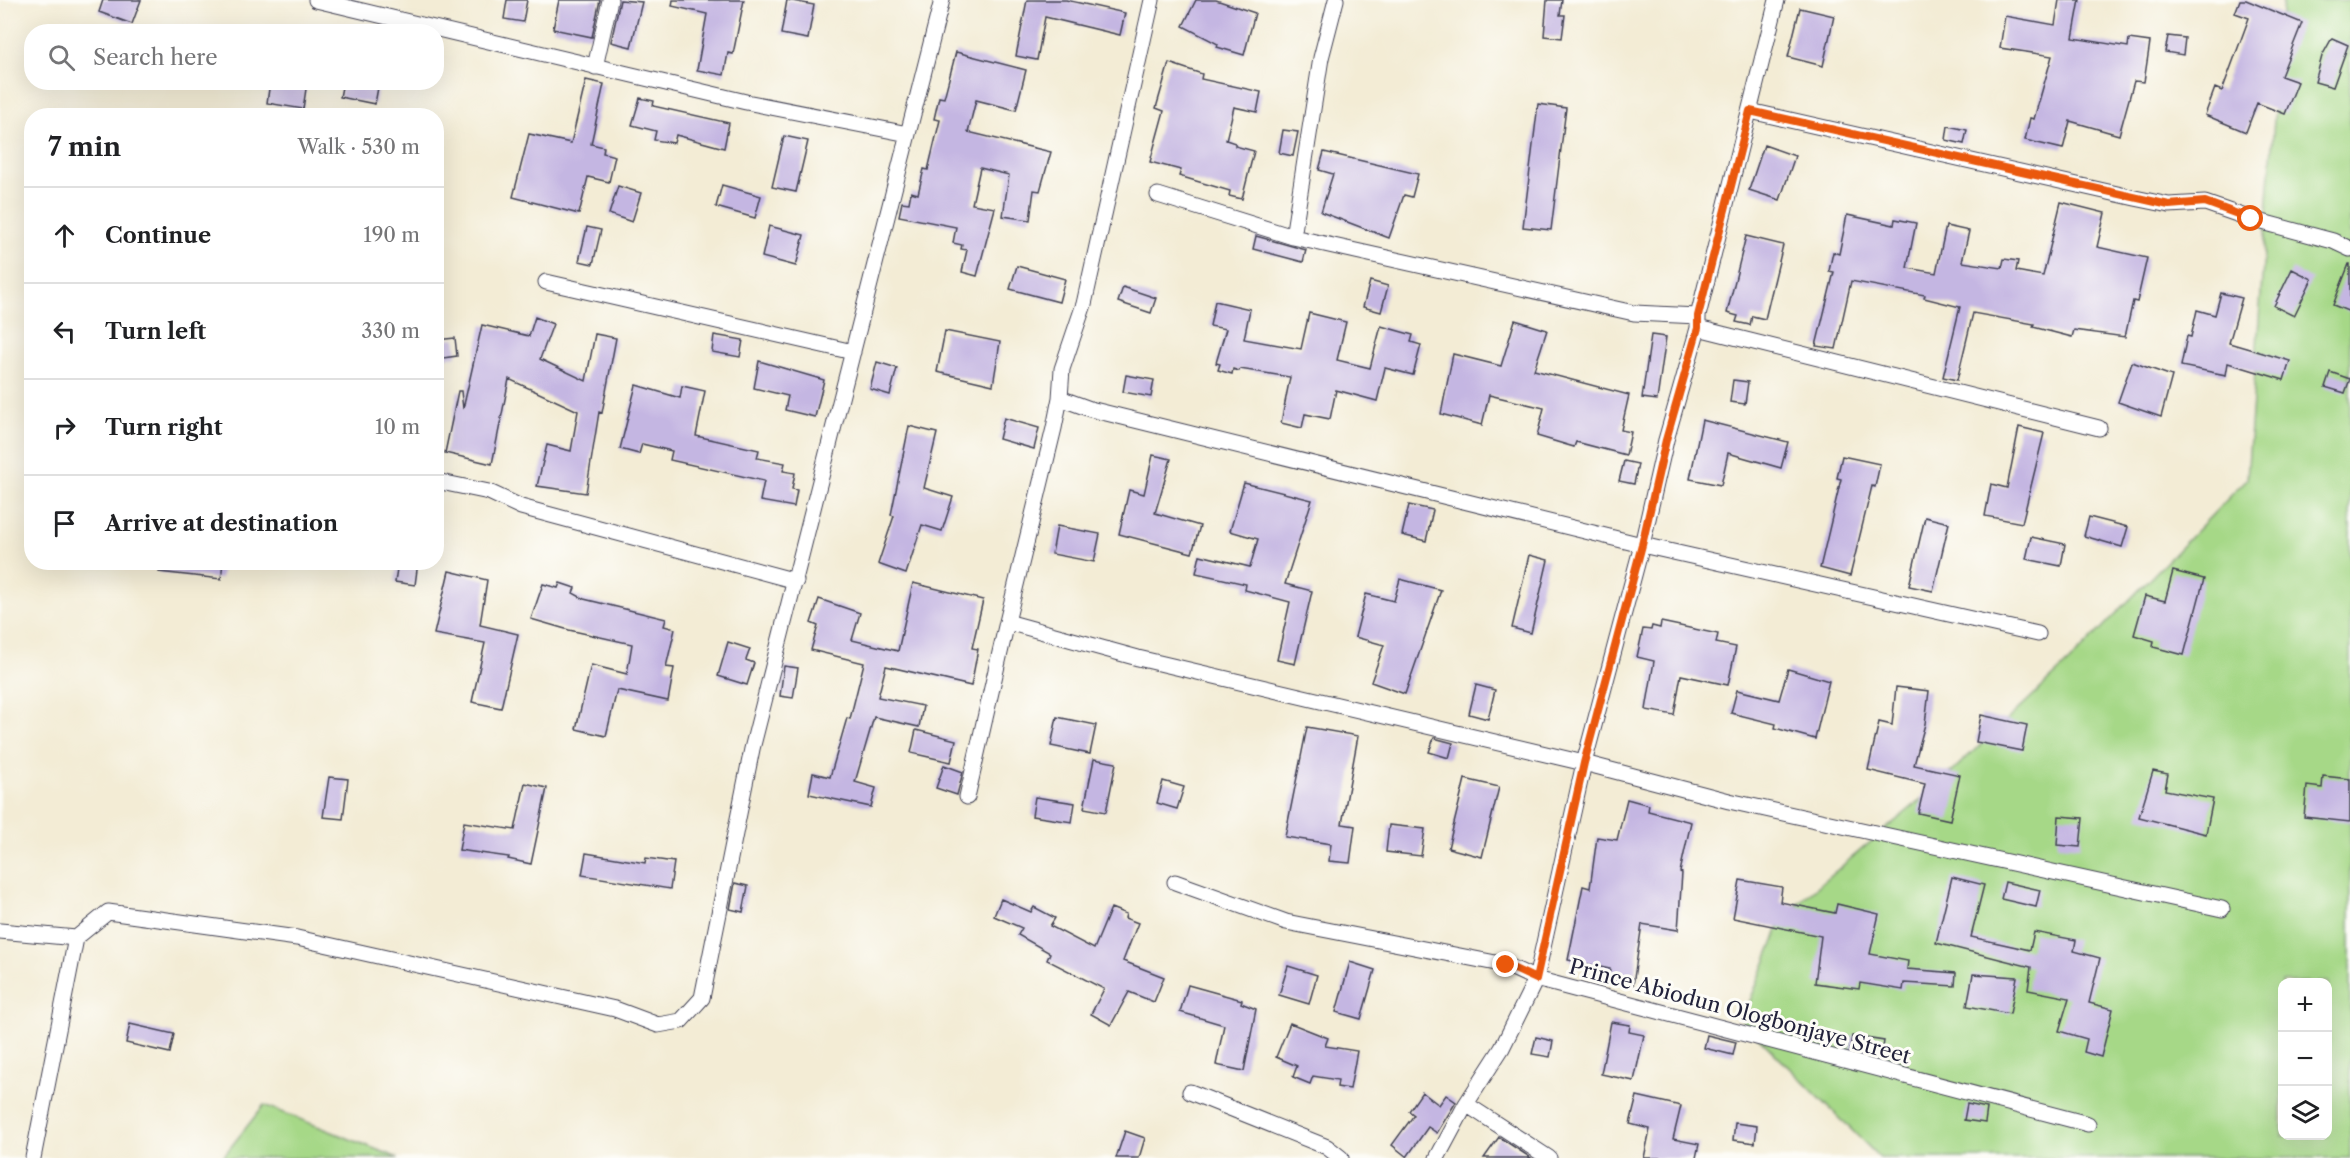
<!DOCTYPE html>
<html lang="en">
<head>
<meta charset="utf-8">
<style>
	:root { --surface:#fff; --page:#f2f2f2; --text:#202124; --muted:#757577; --line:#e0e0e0 }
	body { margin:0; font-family:"Libre Caslon Text",serif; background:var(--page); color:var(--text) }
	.controls { position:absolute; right:18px; bottom:18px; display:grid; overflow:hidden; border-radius:12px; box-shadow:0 6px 24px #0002 }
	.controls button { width:54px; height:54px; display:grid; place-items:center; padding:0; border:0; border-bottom:2px solid var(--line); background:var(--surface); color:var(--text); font:30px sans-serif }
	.stop { position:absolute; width:18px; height:18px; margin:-14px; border:4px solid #ea580c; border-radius:50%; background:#fff }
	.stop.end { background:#ea580c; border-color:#fff; box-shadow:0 2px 6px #0008 }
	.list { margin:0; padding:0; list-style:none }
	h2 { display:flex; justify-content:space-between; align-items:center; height:78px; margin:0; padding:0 24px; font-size:26px }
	h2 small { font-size:20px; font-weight:400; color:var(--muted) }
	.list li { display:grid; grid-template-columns:39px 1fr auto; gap:18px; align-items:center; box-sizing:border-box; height:96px; padding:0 24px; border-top:2px solid var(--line) }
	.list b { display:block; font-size:22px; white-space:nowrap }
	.list em { font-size:20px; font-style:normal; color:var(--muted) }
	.icon { flex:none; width:33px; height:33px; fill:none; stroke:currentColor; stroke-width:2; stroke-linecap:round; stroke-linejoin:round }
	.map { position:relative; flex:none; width:2350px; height:1158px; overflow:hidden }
	.search { position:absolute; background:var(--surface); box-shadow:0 6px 24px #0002; left:24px; top:24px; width:420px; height:66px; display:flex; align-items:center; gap:15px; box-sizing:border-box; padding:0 21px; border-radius:24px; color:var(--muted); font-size:22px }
	.panel { position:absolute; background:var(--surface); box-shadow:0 6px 24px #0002; left:24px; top:108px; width:420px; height:462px; border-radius:24px }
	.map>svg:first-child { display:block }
	.green { fill:#a6d887; stroke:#647d61; stroke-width:1.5; fill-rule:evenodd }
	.building { fill:#c4b6e2 }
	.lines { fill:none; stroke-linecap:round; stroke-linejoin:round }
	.minor-casing { stroke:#414052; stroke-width:17 }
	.minor { stroke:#fff; stroke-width:15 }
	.route { stroke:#ea580c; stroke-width:8 }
	.labels { text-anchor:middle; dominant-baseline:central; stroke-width:6; stroke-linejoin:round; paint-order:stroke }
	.street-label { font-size:21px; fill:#22223b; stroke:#fdfcf7 }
</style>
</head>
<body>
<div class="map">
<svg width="2350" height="1158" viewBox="0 0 2350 1158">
	<rect width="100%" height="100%" fill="#fdfcf7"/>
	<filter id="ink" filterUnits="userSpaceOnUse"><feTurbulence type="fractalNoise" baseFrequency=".0167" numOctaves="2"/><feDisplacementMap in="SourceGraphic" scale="12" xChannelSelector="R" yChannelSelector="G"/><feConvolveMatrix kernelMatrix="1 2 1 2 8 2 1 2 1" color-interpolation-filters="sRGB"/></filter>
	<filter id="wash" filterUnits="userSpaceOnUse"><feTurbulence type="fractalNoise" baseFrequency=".008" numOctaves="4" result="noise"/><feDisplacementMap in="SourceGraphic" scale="24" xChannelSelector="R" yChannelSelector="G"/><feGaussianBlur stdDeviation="1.35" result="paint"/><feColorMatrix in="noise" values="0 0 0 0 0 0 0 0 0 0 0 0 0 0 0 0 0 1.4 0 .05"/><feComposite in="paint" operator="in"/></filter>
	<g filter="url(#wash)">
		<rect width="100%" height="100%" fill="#f3ecd5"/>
		<path class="green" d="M2283,0H2350V1158H1880L1742,1021L1784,915L1932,790L2069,662L2247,479ZM2282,982H2328V1136H2282Z
			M264,1105L398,1158H222Z"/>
		<g id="blocks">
			<path class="building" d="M103,0H141L132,24L99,12Z
				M507,0H527L523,22L504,19Z
				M559,0H600L592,37L553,29Z
				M620,0L642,2L631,47L611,42Z
				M673,0H744L733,54L728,53L724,75L697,70L707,14L672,6Z
				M787,0L814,5L808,39L781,34Z
				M1027,0H1066L1125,13L1120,35L1045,17L1037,60L1016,56Z
				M1196,0H1216L1255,13L1244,55L1217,47L1218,44L1183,26Z
				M1547,0H1562L1560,15H1565L1562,38L1544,36Z
				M2059,0H2080L2073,38L2128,47L2129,39L2150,42L2144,82L2134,81L2119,135L2070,121L2063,149L2025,140L2030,118L2034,119L2052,56L2000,48L2005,16L2055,25Z
				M2240,0H2246L2302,23L2281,76L2298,82L2285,114L2257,103L2246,132L2205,115L2215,88L2222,91L2249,18L2235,13Z
				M1800,8L1834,16L1823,66L1788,57Z
				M2168,36L2185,38L2183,55L2165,52Z
				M2332,38L2348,45L2333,87L2315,82L2322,56Z
				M956,52L1026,70L1016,110L976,100L968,132L1051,152L1040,191L1034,190L1030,220L1003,216L1009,175L980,168L972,204L995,208L977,276L962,272L967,250L961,249L962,245L953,243L956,227L899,216L902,202L909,203L911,192L918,194L924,169L928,170L940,120L934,119L939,97L944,98Z
				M1169,63L1202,74L1201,79L1261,92L1257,112L1234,107L1226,140L1235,143V146L1254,151L1242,199L1229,196L1230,191L1179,176L1181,170L1150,162L1164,111L1156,108Z
				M586,80L604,84L591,144L604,147L603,153L615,156L609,182L588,177L579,214L513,197L529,134L571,143Z
				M270,82H307L303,109L267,103Z
				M343,82H379L375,104L340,97Z
				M640,98L654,101L653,106L729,123L724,148L676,135L674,143L654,140L656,131L632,125Z
				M1538,104L1566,108L1551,230L1523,227Z
				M1948,126L1967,130L1964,144L1946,140Z
				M1283,130L1298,132L1293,156L1279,153Z
				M784,136L808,141L796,192L772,187Z
				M1764,145L1795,156L1780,200L1749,190Z
				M1324,152L1418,174L1412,197L1404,195L1389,238L1321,212L1333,174L1319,170Z
				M722,185L761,196L755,218L716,207Z
				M618,186L641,193L632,222L609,214Z
				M2061,202L2105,213L2097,247L2147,258L2137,302L2133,301L2125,337L2074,330L2072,337L2033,327L2034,324L1973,313L1957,380L1943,377L1960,307L1924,298L1925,295L1851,281L1836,349L1816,346L1834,272L1829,271L1833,252L1839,254L1847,215L1894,225L1895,219L1916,223L1907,268L1936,273L1946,226L1969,231L1962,262L2002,268L2004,259L2018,261L2016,271L2043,276Z
				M769,226L804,235L796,266L762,257Z
				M587,227L601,230L593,264L579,261Z
				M1256,236L1306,250L1303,262L1253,249Z
				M1746,236L1783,245L1765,319L1752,316L1750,325L1736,322L1738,316L1727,313Z
				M2349,264H2350V312L2333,305Z
				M1017,266L1065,279L1059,302L1010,289Z
				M2292,269L2312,279L2294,316L2274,306Z
				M1370,281L1388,286L1381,312L1363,307Z
				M1123,287L1156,298L1151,313L1118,302Z
				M2221,293L2242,298L2229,343L2290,361L2284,380L2228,363L2226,375L2181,366L2187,336L2191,337L2197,310L2215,315Z
				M1215,301L1250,309L1244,339L1301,349L1309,313L1346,322L1337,360L1370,368L1381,326L1413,335L1411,342L1421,345L1413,375L1385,368L1377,401L1336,390L1330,419L1305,414L1302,428L1281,423L1290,377L1240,369L1239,371L1233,369L1232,374L1218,370L1220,364L1216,363L1226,329L1210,326Z
				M535,317L553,324L540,359L586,381L595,334L616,338L602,413L599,412L586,493L537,486L547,445L571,451L578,411L509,379L492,464L445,453L458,391H461L463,409L482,325L529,336Z
				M1515,320L1547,330L1534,370L1629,395L1621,430L1631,432L1626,455L1576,442L1574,447L1537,436L1544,408L1489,395L1482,425L1441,414L1453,354L1501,366Z
				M945,331L1000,342L993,385L937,372Z
				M714,335L743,340L740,357L712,352Z
				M1651,335L1666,337L1657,400L1642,398Z
				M455,338L457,356L436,359V340Z
				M759,361L824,380L815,417L785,410L788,396L754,388Z
				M877,362L897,368L890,395L870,389Z
				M2132,362L2172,376L2161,417L2118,402Z
				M2330,372L2350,379L2345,393L2325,387Z
				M1126,375L1154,380L1151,397L1123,392Z
				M1733,380L1748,382L1745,404L1730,402Z
				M636,385L680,398L682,386L705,391L696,436L759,450L757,458L785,463L783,471L795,473L792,489L797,490L794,507L760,501L764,481L670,460L672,451L642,444L639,454L620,449Z
				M1004,418L1039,428L1034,449L999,439Z
				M1702,420L1788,442L1781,468L1728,453L1721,485L1690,479Z
				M909,426L937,433L924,488L953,497L942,531L922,525L906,574L878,564L894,516L891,515Z
				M2019,427L2044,433L2022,523L1985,516L1991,484L2007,488Z
				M1153,455L1171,459L1155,513L1200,526L1192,553L1119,534L1129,490L1144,494Z
				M1842,456L1880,464L1875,487L1872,486L1850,576L1820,568L1841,479L1837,478Z
				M1624,461L1638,464L1634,484L1619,481Z
				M1244,483L1312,500L1285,584L1312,591L1295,664L1277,660L1290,602L1245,590L1246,584L1196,573L1200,555L1250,567L1258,539L1230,531Z
				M1409,505L1433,510L1426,541L1402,535Z
				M1925,517L1949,523L1933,591L1909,586Z
				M2089,517L2128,527L2122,547L2084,536Z
				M1057,526L1100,534L1094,562L1052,554Z
				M2031,537L2065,544L2061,566L2026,559Z
				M1529,555L1548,560L1531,633L1512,628Z
				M160,562H223L221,579L159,572Z
				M398,562H418L415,585L395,582Z
				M449,571L487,580L480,625L518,634L501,708L472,702L485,643L434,634Z
				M2173,571L2204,579L2184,655L2153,647L2154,641L2134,635L2145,596L2165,601Z
				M1400,579L1441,590L1405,694L1371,682L1384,645L1355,637L1366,594L1394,601Z
				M560,583L575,588L573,593L584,599L666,619L664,626L675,629L666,667L674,668L668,701L617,690L606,736L576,729L591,665L627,674L632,644L569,630L531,619L543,584L558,588Z
				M913,583L983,600L972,648L978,649L971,686L886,666L878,697L923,706L919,727L874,717L855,782L876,788L871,807L809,794L813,773L830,777L847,718L850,719L864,663L811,650L818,626L811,623L819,599L860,613L852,640L898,651Z
				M1661,622L1718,634L1716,643L1736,647L1728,685L1681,675L1674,715L1646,710L1654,661L1637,657L1643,629L1651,630L1652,626L1660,628Z
				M728,642L750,649L746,660L754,663L747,685L718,676Z
				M784,666L798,668L793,698L780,696Z
				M1788,669L1829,681L1815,739L1775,728L1776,724L1731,713L1737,690L1779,700Z
				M1476,685L1495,690L1488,719L1469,714Z
				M1896,687L1929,691L1925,724L1914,765L1960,775L1950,820L1918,813L1925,784L1868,770L1879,722L1892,725Z
				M1981,715L2027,725L2022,751L1976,742Z
				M1057,717L1096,725L1090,754L1051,746Z
				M1307,727L1358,736L1342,824L1355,826L1350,863L1329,861L1331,844L1285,837Z
				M916,730L956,740L951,762L911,753Z
				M1434,738L1453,743L1449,758L1429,752Z
				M1094,759L1116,763L1106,812L1084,808Z
				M944,765L963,772L957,795L936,788Z
				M2153,771L2168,774L2165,790L2213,799L2206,834L2139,817Z
				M2323,776L2350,779V822L2304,817L2307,786L2322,788Z
				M329,777L348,779L343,819L323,817Z
				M1465,779L1499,787L1482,857L1448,848Z
				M1163,781L1184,787L1177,809L1157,803Z
				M525,783L547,788L531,864L508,859L509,857L459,850L464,822L515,830Z
				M1035,797L1075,803L1072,822L1032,816Z
				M1627,799L1649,805L1648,811L1691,822L1680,872L1682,873L1678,930L1642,924L1633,985L1608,981L1610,969L1568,960L1583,886L1590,888L1597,837L1617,840Z
				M2059,816L2083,818L2080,847L2057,845Z
				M1389,825L1425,829L1421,856L1386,852Z
				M586,853L645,863L646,858L674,862L670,889L582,875Z
				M1952,877L1984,885L1971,937L2030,950L2034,932L2076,940L2074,951L2100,958L2089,1003L2113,1009L2101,1057L2084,1052L2087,1039L2059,1031L2069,998L2028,990L2031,967L1936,943Z
				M1740,880L1782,887L1780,902L1835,913L1837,904L1879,914L1870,954L1908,961L1907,969L1956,973L1955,986L1904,983L1903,990L1860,983L1859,989L1815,983L1821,936L1733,918Z
				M2005,882L2040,890L2036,907L2001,899Z
				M735,883L748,886L743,912L730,909Z
				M1001,899L1031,912L1034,907L1055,918L1050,926L1094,949L1111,908L1126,914L1125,918L1138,923L1123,961L1164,977L1154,1002L1129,992L1111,1025L1091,1014L1104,989L1047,960L1050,953L1018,935L1022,928L994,916Z
				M1350,962L1375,970L1361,1019L1336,1012Z
				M1288,966L1317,975L1309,1004L1279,995Z
				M1973,974L2017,977L2010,1014L1967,1006Z
				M1188,985L1242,1000L1241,1003L1256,1009L1244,1071L1216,1065L1224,1025L1180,1012Z
				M1611,1022L1630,1025L1629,1032L1644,1035L1634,1081L1601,1074Z
				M1290,1023L1328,1038L1325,1046L1357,1051L1350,1089L1337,1087L1338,1080L1313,1076L1310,1084L1293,1077L1297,1066L1276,1057Z
				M130,1024L174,1034L170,1053L126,1043Z
				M1707,1035L1736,1042L1733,1055L1704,1048Z
				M1852,1036L1884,1041L1882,1054L1850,1050Z
				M1536,1037L1553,1041L1550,1057L1532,1054Z
				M1422,1092L1439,1105L1446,1095L1456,1102L1437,1133L1428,1127L1407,1157L1392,1145L1414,1115L1409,1111Z
				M1637,1096L1681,1106L1673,1139L1699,1144L1696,1158H1644L1650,1129L1630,1124Z
				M1967,1104L1987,1108L1985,1123L1964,1120Z
				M1735,1123L1757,1126L1755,1143L1733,1140Z
				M1125,1131L1145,1138L1139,1158H1116Z
				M1499,1137L1525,1154L1531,1158H1484Z"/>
		</g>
	</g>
	<g filter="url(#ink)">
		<use href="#blocks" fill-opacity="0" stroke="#414052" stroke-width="1.5"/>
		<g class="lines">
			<g class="minor-casing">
				<path id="minor" d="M316,0L746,102L908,134
					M1152,0L1084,304L1062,369L1060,398L1054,428L1007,622L1138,658L1584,763L1729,801L2222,909
					M595,67L610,0
					M1750,111L2135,198L2169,205L2205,203L2251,219L2333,241L2350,249
					M1158,195L1293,237L1634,313L1698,316
					M1293,237L1321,58L1336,0
					M546,282L853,352
					M1698,328L2099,428
					M1060,398L1090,409L1642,545L2038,634
					M436,481L489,492L521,507L796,581
					M967,797L1007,622
					M1175,882L1286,922L1506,965L1536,979L2088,1124
					M0,931L76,938L108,912L297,938L615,1009L658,1025L681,1021L702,998L752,749L942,0
					M1190,1092L1327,1147L1341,1158
					M1466,1104L1549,1158
					M33,1158L76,938
					M1437,1158L1466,1104L1502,1048L1536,979L1584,763L1642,545L1666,440L1698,328V316L1777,0"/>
			</g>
			<use href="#minor" class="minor"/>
		</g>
	</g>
	<g class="lines" filter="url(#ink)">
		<path class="route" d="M1506,965L1536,979L1584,763L1642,545L1666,440L1698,328V316L1750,111L2169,205L2205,202L2251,219"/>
	</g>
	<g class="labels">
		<g class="street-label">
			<text transform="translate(1740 1011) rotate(15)">Prince Abiodun Ologbonjaye Street</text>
		</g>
	</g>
</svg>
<div class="controls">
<button>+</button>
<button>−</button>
<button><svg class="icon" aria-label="layers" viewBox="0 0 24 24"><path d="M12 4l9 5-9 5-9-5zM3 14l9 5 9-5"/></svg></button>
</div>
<div class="stop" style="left:2251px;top:219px"></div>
<div class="stop end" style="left:1506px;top:965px"></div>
<div class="search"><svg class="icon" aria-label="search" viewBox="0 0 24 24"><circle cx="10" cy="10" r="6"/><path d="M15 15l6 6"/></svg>Search here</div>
<section class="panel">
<h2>7 min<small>Walk · 530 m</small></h2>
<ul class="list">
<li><svg class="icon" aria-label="ahead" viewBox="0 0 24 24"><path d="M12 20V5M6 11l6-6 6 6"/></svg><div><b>Continue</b></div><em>190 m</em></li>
<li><svg class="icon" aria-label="left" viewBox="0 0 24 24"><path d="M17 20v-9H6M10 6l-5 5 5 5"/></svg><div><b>Turn left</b></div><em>330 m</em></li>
<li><svg class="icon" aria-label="right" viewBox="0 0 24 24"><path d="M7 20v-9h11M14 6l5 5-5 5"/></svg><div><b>Turn right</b></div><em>10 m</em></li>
<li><svg class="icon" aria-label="arrive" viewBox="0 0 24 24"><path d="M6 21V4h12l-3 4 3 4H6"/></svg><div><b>Arrive at destination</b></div></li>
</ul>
</section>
</div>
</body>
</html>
